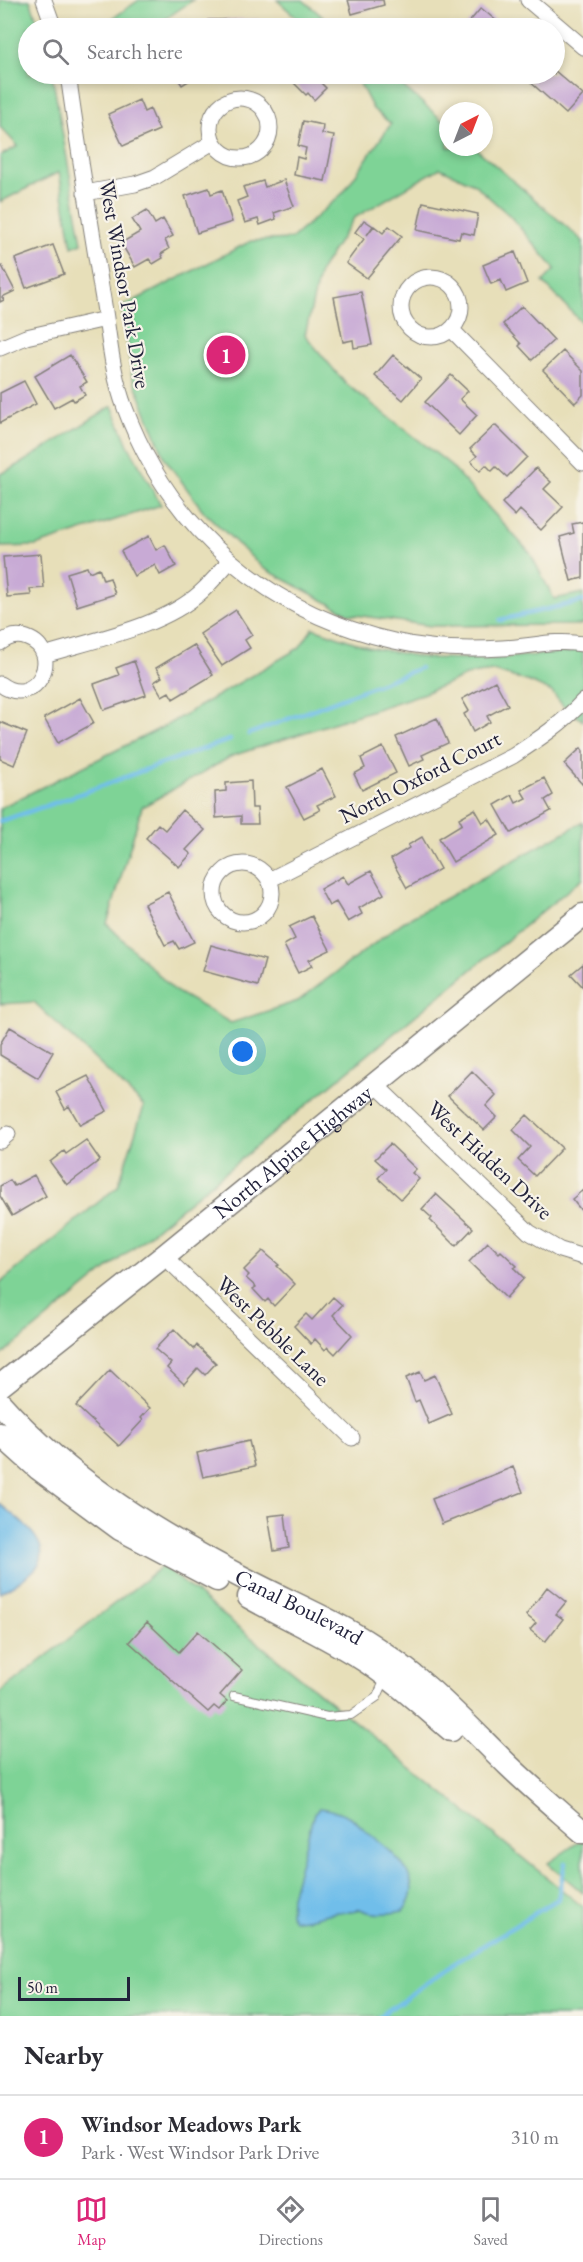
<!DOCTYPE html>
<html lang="en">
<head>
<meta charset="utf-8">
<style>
	:root { --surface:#fff; --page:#f2f2f3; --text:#2b2b33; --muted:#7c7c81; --line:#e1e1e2; --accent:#db2777 }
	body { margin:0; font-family:"EB Garamond",serif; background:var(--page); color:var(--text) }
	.compass { position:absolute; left:439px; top:102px; width:54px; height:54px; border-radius:50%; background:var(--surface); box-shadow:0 3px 9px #0003; rotate:42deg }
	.scale { position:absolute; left:18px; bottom:15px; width:112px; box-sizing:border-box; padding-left:6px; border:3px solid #22223b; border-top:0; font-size:16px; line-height:21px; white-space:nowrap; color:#22223b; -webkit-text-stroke:4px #f7f3e8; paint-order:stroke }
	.you { position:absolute; left:243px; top:1052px; width:21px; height:21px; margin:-15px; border:4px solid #fff; border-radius:50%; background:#1a73e8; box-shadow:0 0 0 9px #1a73e833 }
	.badge { display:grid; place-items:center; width:39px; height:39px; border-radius:50%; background:var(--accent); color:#fff; font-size:20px; font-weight:700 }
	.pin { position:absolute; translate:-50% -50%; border:3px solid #fff; box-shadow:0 2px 6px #0006 }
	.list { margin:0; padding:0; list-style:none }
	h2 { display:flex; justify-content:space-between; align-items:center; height:78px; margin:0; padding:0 24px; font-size:26px }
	h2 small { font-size:20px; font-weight:400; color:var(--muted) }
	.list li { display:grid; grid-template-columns:39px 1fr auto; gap:18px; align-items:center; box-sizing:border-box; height:84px; padding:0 24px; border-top:2px solid var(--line) }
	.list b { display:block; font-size:22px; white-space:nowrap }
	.list p { margin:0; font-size:20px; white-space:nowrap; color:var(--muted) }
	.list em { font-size:20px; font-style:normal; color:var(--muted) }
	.icon { flex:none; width:33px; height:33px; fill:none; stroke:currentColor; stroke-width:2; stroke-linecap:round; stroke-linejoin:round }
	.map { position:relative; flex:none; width:583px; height:2016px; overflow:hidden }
	.search { position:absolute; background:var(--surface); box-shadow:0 3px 9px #0003; left:18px; right:18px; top:18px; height:66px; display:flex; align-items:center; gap:15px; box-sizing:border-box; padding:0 21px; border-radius:33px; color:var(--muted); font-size:22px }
	.sheet { height:162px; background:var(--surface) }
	nav { display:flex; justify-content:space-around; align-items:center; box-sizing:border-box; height:84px; border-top:2px solid var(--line); background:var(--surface); font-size:16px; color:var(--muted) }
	nav a { display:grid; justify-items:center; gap:3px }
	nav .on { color:var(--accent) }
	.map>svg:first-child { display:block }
	.green { fill:#7ed396; stroke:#507a68; stroke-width:1.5 }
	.water { fill:#6fbeea; stroke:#487092; stroke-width:1.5 }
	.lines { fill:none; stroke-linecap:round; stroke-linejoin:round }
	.stream { stroke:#6fbeea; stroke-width:4.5 }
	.building { fill:#c8aad5 }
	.service-casing { stroke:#84807a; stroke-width:10 }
	.minor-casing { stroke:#84807a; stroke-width:17 }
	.secondary-casing { stroke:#84807a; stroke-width:25 }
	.service { stroke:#fff; stroke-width:8 }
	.minor { stroke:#fff; stroke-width:15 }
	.secondary { stroke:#fff; stroke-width:22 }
	.labels { text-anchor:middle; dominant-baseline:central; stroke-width:4.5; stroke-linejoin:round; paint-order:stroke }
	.street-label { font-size:22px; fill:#22223b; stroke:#f7f3e8 }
</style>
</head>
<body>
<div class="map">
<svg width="583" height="2016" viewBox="0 0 583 2016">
	<rect width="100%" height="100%" fill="#f7f3e8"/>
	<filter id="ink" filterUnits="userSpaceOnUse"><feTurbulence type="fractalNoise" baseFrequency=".0167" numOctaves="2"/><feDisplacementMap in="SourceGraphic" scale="12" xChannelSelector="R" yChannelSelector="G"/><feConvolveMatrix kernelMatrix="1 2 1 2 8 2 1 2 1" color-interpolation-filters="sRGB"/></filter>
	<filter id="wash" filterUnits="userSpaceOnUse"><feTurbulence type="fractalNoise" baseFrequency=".008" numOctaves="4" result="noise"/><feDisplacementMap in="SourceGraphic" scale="24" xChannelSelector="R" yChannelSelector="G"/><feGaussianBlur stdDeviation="1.35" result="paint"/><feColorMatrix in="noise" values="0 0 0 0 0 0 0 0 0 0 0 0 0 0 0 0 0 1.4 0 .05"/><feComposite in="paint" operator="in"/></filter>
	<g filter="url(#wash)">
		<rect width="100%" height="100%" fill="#e7dfb9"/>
		<path class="green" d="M0,0H30L40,28H28V74H52L82,243L72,247L59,172L0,202V156L18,146L0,127Z
			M139,0H193L152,28H99Z
			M277,0H303L336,28H308Z
			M355,74H389L448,125V147H474L583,241V324L543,282L555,269L510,216L474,184L440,168L354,218L320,271L305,335L345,383L447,462L530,553L554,599L583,593V623L580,625L431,626L349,614L263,568L204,512L165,459L132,376L122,307L251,241L291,239L343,193L391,124L373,109Z
			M112,406L128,445L161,505L35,546L0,547V474L15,467Z
			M313,628L368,647L426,658L492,659L570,652L583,642V721L563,706L552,692L530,682L493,671L471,674L422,694L232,756L142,807L107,924L175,991L231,1023L298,1001L403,922L583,822V878L0,1357V1283L118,1186L144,1106L34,1002L0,1004V808L165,726L299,648Z
			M163,1566L583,1907V2016H0V1692Z
			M583,1839V1893L548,1863Z"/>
		<path class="water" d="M0,1504C16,1518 58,1545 35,1569C26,1579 11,1586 0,1593Z
			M319,1808C329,1809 341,1812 350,1817C357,1821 362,1828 368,1833C392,1851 429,1880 403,1911C390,1913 372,1916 360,1909C350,1915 342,1910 332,1913C318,1916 308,1920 294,1920L290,1914L291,1897L314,1813Z"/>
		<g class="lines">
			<path class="stream" d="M500,620L583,601
				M249,734L420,668
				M0,821C78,797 152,765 230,740
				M380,2016L452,1965L558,1899L565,1863"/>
		</g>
		<g id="blocks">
			<path class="building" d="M348,0H383L384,5L352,14Z
				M481,8L505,28H467L465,27Z
				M259,19V28H208V20Z
				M554,70L583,95L566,114L528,80L534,74H554Z
				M175,74H200L182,85Z
				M285,74H325L328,76L321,83L326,88L314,100L308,93L306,95Z
				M139,100L144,112L150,109L159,130L123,146L108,114Z
				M303,121L323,125L322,134L334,136L325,181L294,175L297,157L304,159L306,148L298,146Z
				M284,180L294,206L274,213L276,219L260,225L258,219L245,223L237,201L247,197L243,187L263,181L265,187Z
				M209,188L211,194L222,190L232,222L197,233L185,196Z
				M423,202L478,214L474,235L461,232L459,239L417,230Z
				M147,210L155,224L163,219L173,236L165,240L169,249L161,254L163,258L153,264L149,259L135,267L121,243L140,232L132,219Z
				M364,220L373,226L367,235L374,226L383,233L389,226L402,236L367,278L346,263L364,239L355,232Z
				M53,245L64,274L26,288L15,259Z
				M515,252L527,283L506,292L501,280L491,284L483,265Z
				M2,266L15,291L2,297L4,300L0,302V267Z
				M361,292L372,345L354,348L353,340L343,342L334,297Z
				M522,306L554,340L532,360L519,346L521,344L503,324Z
				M563,351L583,371V395L575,403L543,370Z
				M70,355L87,382L80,386L85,395L74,401L72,398L54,408L35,376Z
				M393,355L421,379L403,400L375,376Z
				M451,375L468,391L460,399L477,415L459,435L425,402Z
				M24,381L36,404L0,423V393Z
				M495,425L527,457L507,477L496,467L492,471L486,465L480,471L471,461L477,456L470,449Z
				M536,468L551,482L544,489L563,507L541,530L520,510L515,516L502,503Z
				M583,522V578L571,581L560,537L574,533L572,524Z
				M149,536L156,550L165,545L176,566L160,575L155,565L134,576L121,551Z
				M41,554L44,588L30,589L31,595L7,597L3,557Z
				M87,567L89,572L99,568L103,580L110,578L115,594L77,606L67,573Z
				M236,610L252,635L245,640L250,648L222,666L200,634Z
				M194,645L213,675L173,699L169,692L162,696L154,682L162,677L156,668Z
				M134,661L146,695L104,710L94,684L119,675L116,668Z
				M495,681L508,705L487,716L490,722L473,732L464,714L469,711L462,699Z
				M80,698L94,723L58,743L44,718Z
				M437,718L448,743L422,755L424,759L409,766L396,737Z
				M0,722L27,733L14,765L0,759Z
				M383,747L396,773L362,790L354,774L365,768L361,758Z
				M581,748L583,751V785L564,764Z
				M322,769L336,796L317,805L320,810L304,818L287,787Z
				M544,778L553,795L545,800L551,811L511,833L495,805L512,795L516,803L526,798L521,790Z
				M251,781L252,808H257L258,824H241V816L216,818L215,792L226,791V783Z
				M475,809L483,823L489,819L499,835L453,862L439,838L462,824L459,818Z
				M182,810L205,830L186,850L191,854L179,867L146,838L158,824L165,830Z
				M422,837L440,869L407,888L391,859L409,848L408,845Z
				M371,871L384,894L359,908L362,914L348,922L336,902L329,906L320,889L343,876L348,884Z
				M168,892L194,942L179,949L174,941L165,945L144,904Z
				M312,916L330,950L309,960L312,966L298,973L284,945L295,939L289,927Z
				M211,945L265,960L258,986L203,971Z
				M583,964V987L571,974Z
				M10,1027L53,1052L38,1078L0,1055V1044Z
				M472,1071L496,1095L486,1106L497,1117L484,1130L448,1096Z
				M88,1076L107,1111L80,1125L69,1106L65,1109L56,1092Z
				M527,1115L562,1148L535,1176L518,1160L530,1147L513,1130Z
				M86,1140L100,1160L67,1185L50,1162L64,1151L66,1154Z
				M390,1144L416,1169L412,1173L419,1179L401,1199L378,1178L386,1169L375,1159Z
				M34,1175L46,1196L12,1216L0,1196V1186L10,1180L14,1186Z
				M583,1190V1213L572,1199Z
				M436,1194L473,1228L456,1246L430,1220L432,1218L422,1209Z
				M488,1242L499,1253L501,1251L517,1266L514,1268L524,1278L506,1298L469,1262Z
				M263,1251L279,1265L277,1266L295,1284L274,1306L268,1299L265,1302L253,1289L256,1287L246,1278L249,1275L244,1270Z
				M333,1297L342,1305L333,1315L352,1335L335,1354L328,1347L325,1350L315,1339L311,1344L294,1326L306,1314L312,1320Z
				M174,1329L194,1349L197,1345L216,1363L205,1375L198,1368L184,1384L167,1368L171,1363L155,1349Z
				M110,1370L150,1408L141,1418L143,1420L119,1446L76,1406Z
				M420,1372L424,1380L435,1375L452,1414L429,1424L419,1400L415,1402L406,1378Z
				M249,1441L255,1466L203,1477L197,1453Z
				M513,1467L523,1492L442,1524L432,1499Z
				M285,1514L289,1548L274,1551L268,1516Z
				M547,1587L566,1602L556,1614L563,1619L545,1642L530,1630L536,1623L526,1615Z
				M147,1622L179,1652L198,1631L242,1670L220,1695L227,1701L219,1710L214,1706L208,1712L129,1642Z"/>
		</g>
	</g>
	<g filter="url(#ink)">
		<use href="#blocks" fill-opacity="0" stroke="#84807a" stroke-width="1.5"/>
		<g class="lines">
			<g class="service-casing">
				<path id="service" d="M234,1696L327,1717L351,1715L377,1697L386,1677"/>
			</g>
			<g class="minor-casing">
				<path id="minor" d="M44,0L54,28
					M528,0L583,47
					M68,74C78,147 90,220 102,293C109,332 111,371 125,408C170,530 269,613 394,641C428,649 467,650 502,648C531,647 553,639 583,644
					M210 128a30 30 0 1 1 60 0a30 30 0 1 1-60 0Z
					M85,193L135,184L155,177L213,142
					M401 307a30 30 0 1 1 60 0a30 30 0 1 1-60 0Z
					M451,329L583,463
					M0,348L26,337L106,319
					M0,643C8,637 17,634 27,638C65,652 36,711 0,684
					M44,655C93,640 163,627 201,592C211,583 220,572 229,562
					M214 893a29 29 0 1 1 58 0a29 29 0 1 1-58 0Z
					M269,880L513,756C539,739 563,723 583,701
					M375,1084L529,1232L560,1250L583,1257
					M0,1141L8,1134
					M164,1256L352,1438"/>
			</g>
			<g class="secondary-casing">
				<g id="secondary">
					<path id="s1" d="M0,1386L164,1256L583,915"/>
					<path id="s2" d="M0,1403C70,1482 163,1537 257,1585C296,1605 337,1622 373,1646C424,1678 466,1724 509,1766C533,1789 558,1810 583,1832"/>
					<path d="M0,1434L39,1469L120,1529L217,1580"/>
					<path d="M249,1597C288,1619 329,1637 367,1662C397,1682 423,1706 451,1730"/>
				</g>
			</g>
			<use href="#service" class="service"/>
			<use href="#minor" class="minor"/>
			<use href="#secondary" class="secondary"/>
		</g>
	</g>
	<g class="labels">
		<g class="street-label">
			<text transform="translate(125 284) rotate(80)">West Windsor Park Drive</text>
			<text transform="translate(420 777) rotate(-27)">North Oxford Court</text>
			<text stroke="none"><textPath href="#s1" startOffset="375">North Alpine Highway</textPath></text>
			<text transform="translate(490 1160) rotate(43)">West Hidden Drive</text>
			<text transform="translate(273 1331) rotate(44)">West Pebble Lane</text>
			<text stroke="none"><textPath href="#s2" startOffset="364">Canal Boulevard</textPath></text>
		</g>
	</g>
</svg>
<svg class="compass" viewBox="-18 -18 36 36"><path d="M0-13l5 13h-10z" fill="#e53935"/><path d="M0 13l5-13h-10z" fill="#7c7c81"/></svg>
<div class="scale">50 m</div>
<div class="you"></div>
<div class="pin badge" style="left:226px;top:355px">1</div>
<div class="search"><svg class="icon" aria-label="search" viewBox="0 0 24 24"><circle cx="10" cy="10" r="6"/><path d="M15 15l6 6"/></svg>Search here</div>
</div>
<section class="sheet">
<h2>Nearby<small></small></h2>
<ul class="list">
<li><span class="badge">1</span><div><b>Windsor Meadows Park</b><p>Park · West Windsor Park Drive</p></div><em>310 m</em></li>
</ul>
</section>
<nav>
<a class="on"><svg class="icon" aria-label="map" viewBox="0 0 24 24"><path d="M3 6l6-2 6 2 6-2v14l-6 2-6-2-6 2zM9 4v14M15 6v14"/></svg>Map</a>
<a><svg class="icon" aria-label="directions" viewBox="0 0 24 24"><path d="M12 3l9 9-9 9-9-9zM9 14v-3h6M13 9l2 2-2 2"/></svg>Directions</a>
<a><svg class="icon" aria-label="saved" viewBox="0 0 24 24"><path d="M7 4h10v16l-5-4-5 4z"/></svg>Saved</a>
</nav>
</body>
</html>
